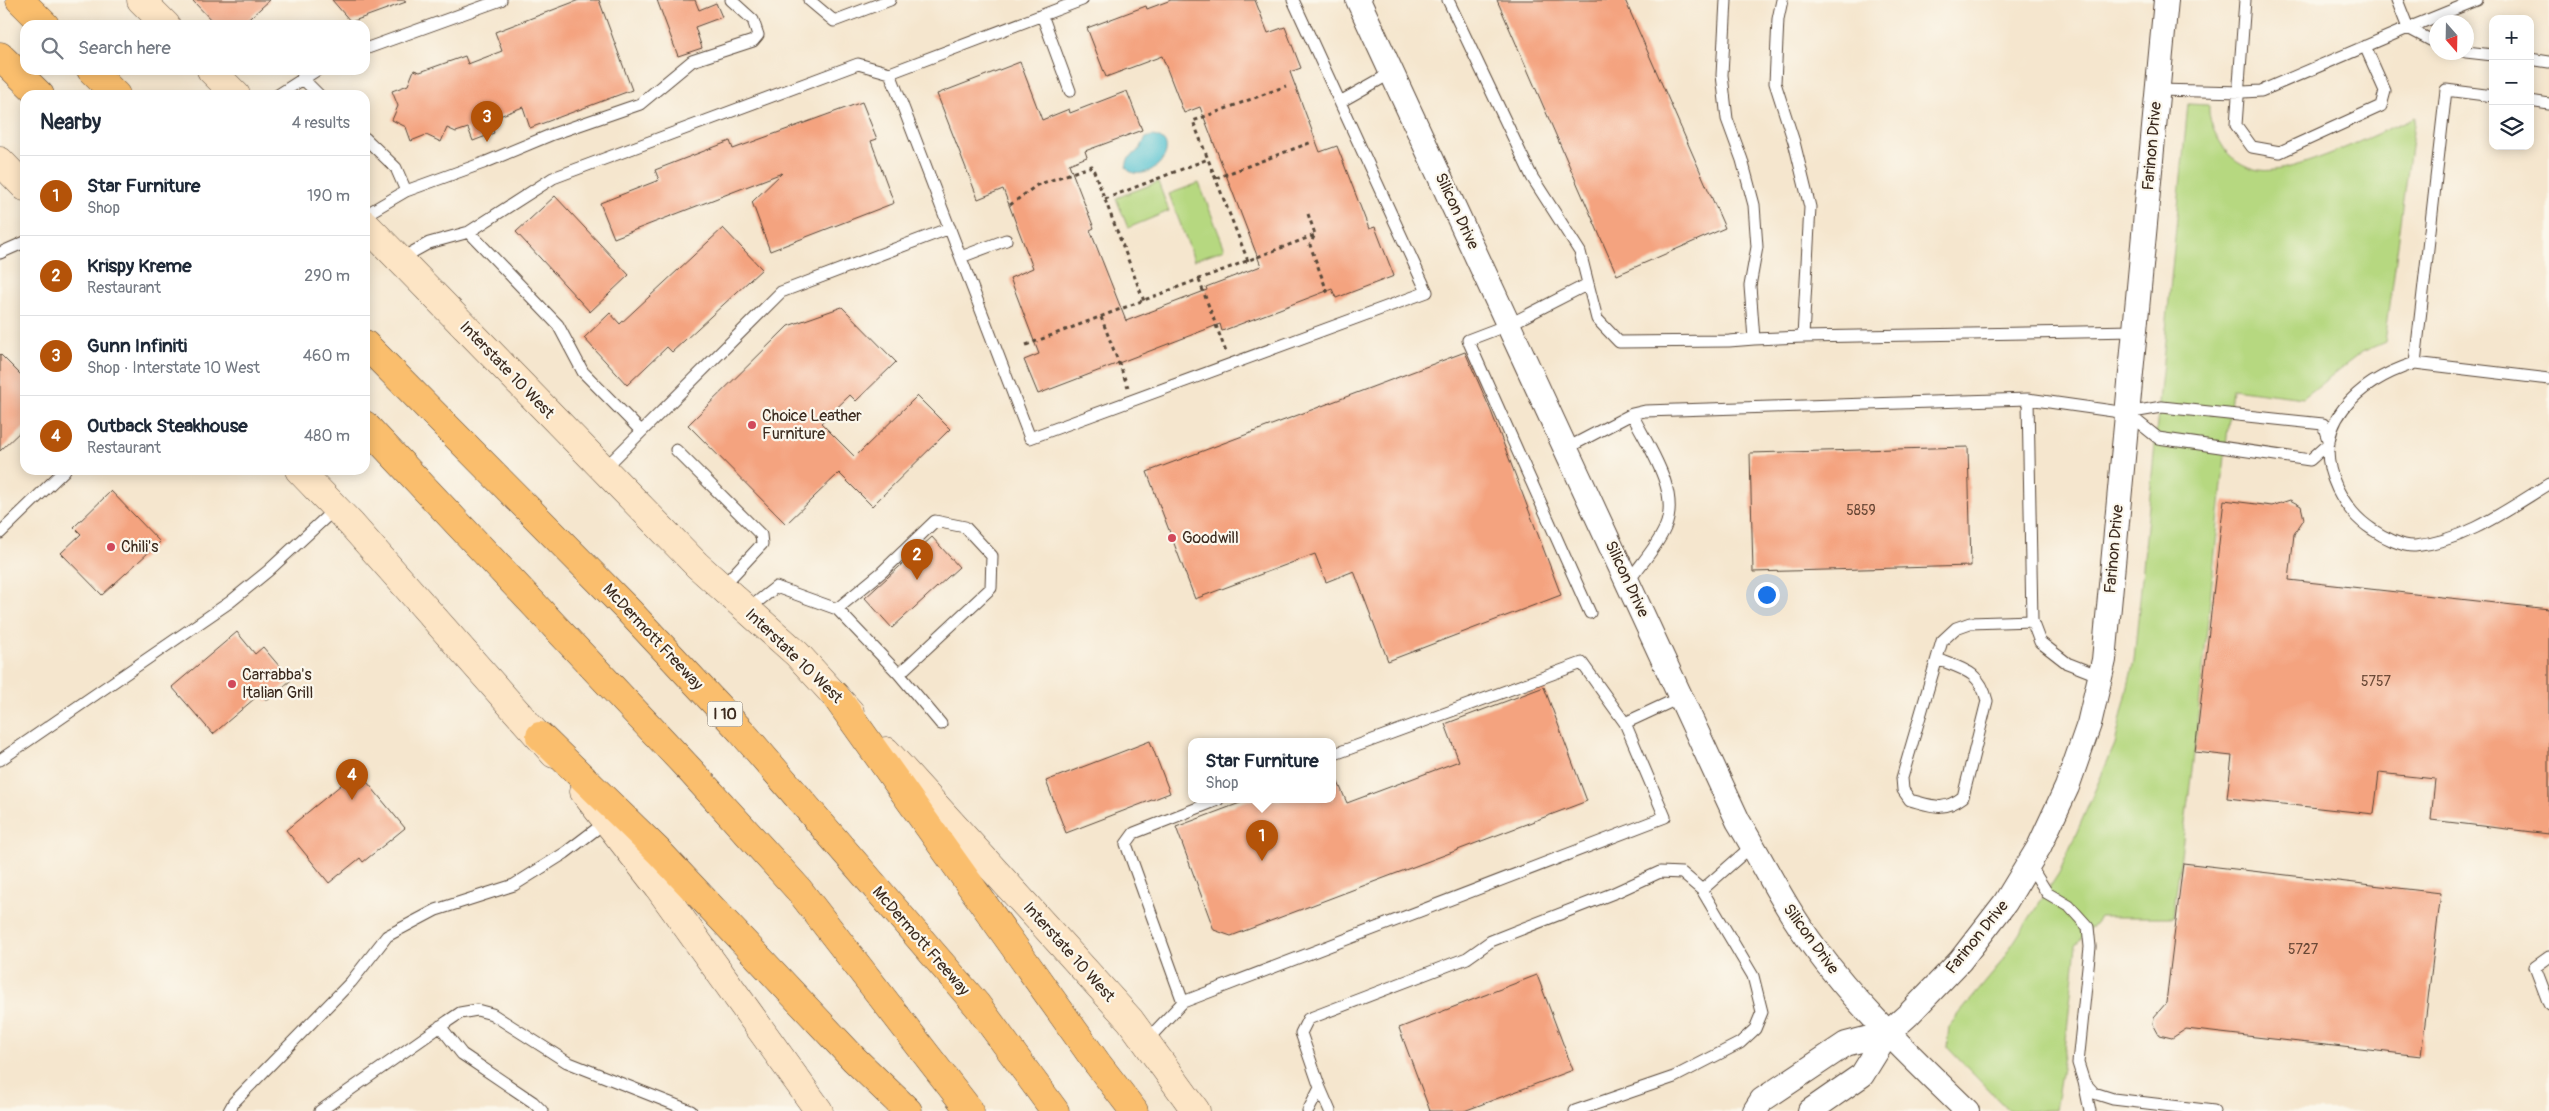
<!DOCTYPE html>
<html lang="en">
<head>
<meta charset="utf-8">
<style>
	:root { --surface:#fff; --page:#f6f6f7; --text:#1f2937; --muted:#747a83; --line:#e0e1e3; --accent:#b45309 }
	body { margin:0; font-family:Pangolin,sans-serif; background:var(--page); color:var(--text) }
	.controls { position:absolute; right:15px; top:15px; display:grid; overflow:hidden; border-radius:10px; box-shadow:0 2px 12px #0003 }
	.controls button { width:45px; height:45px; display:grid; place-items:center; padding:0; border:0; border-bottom:1px solid var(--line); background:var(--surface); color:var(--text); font:25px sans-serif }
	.compass { position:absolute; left:2429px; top:15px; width:45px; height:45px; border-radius:50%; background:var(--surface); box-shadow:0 2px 12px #0003; rotate:160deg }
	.you { position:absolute; left:1766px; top:594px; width:18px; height:18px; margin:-12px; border:4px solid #fff; border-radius:50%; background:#1a73e8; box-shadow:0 0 0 8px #1a73e833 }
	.badge { display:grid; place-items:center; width:32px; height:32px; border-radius:50%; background:var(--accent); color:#fff; font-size:16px; font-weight:700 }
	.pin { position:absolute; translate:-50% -41px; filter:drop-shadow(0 1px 2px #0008) }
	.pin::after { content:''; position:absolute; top:26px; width:18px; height:15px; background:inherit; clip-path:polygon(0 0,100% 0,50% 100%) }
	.popup { position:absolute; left:1188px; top:738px; width:148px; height:65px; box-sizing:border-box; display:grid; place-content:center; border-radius:10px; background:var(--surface); filter:drop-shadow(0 1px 4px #0005); font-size:16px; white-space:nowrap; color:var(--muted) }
	.popup b { font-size:19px; color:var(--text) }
	.popup::after { content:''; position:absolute; left:50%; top:100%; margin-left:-10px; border:10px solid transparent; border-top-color:var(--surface) }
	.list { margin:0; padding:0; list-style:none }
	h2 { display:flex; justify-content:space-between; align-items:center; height:65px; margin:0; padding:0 20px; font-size:21px }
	h2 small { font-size:16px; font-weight:400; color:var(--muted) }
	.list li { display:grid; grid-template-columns:32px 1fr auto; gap:15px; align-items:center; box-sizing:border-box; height:80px; padding:0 20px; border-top:1px solid var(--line) }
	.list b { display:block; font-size:19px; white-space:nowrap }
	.list p { margin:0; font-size:16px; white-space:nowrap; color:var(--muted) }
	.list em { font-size:16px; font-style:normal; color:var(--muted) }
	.icon { flex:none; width:28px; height:28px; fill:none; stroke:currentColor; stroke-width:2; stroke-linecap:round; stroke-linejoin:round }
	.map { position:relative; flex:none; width:2549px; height:1111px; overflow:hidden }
	.search { position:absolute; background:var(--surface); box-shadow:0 2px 12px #0003; left:20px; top:20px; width:350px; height:55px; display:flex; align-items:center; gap:12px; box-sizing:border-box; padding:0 18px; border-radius:15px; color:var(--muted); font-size:19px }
	.panel { position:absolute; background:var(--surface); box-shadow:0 2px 12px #0003; left:20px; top:90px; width:350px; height:385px; border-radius:15px }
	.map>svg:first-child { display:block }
	.green { fill:#b6d880; stroke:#78814f }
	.water { fill:#57c3d1; stroke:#497678 }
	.building { fill:#f4a37f }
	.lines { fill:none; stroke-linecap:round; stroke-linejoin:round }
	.service-casing { stroke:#574638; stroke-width:13 }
	.minor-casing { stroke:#574638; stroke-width:26 }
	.secondary-casing { stroke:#574638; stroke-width:29 }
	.motorway-casing { stroke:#574638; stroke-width:29 }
	.path { stroke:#574638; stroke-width:3; stroke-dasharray:4 4; stroke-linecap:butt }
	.service { stroke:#fff; stroke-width:11 }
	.minor { stroke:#fff; stroke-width:24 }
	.secondary { stroke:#fde5c5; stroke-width:28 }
	.motorway { stroke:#fabe6d; stroke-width:28 }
	.poi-dot { fill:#d1495b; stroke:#fbf7ec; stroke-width:2 }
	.labels { text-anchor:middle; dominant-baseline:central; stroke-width:4.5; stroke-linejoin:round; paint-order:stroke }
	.number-label { font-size:14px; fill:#694836 }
	.shield { fill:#fbf7ec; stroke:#75685c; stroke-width:1 }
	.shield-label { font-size:15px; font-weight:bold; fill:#3b2a1e }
	.street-label { font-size:16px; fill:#3b2a1e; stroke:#fbf7ec }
	.poi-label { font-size:16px; fill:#3b2a1e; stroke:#fbf7ec; text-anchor:start }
</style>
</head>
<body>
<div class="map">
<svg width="2549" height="1111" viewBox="0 0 2549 1111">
	<rect width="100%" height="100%" fill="#fbf7ec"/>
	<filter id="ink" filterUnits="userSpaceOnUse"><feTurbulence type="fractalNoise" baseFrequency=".02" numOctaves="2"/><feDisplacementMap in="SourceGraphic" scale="10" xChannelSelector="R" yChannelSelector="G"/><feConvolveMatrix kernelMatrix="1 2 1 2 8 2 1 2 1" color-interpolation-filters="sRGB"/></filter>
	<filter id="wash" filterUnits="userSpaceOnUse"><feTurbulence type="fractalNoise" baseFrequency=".0096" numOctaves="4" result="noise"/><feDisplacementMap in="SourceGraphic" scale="20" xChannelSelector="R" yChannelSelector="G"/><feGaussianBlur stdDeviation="1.12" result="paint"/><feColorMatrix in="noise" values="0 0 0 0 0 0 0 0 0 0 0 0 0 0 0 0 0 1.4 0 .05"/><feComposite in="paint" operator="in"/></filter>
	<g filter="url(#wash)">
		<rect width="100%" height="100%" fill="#f5e6ce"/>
		<path class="green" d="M2188,104L2209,105C2208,121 2214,132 2222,145C2228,157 2245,168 2259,170C2293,176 2379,132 2415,117L2385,342L2362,352L2303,398L2232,389L2194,754L2173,917H2100L2076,945L2065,1050L2055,1110L2009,1111L1947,1047L1949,1026L1994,972L2059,873L2115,744L2134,660Z
			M1158,182L1169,211L1128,228L1116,198Z
			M1199,183L1225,249L1194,260L1169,194Z"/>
		<path class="water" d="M1152,136C1185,140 1154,184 1129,171L1126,167L1128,159L1140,149L1146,138Z"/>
		<g id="blocks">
			<path class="building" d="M192,0H270L242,25H216Z
				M332,0H405L406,2L351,22Z
				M579,0H599L632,90L530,128L523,107L489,120L494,133L473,141L468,128L456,132L447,128L441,142L426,135L411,141L406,127L392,120L398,106L392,91L408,85L414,70L420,72L465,56L468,64L502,51L495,32Z
				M657,0H695L699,10L716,3L722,17L695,27L702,48L678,56Z
				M1171,0H1255L1268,33L1285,27L1301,68L1290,72L1320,152L1337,146L1369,229L1375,227L1394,276L1336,298L1332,289L1222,331L1220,324L1038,394L1024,360L1039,354L1010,278L1033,268L1003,189L978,199L937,94L1020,62L1042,120L1069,109L1070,113L1127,91L1142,130L1085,151L1087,157L1069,164L1094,228L1090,230L1126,321L1207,290L1206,287L1261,266L1200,107L1184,113L1162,56L1106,77L1087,28L1146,6L1147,9Z
				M1497,0H1625L1725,228L1617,275Z
				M862,102L877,139L871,141L894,203L770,251L752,202L782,173L614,238L600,203L659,180L655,170L730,141L733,149Z
				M555,196L629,275L590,312L516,232Z
				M723,228L762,269L672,352L667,347L627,385L584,338L610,313L620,324Z
				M842,307L896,362L856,401L850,395L821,423L855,457L917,396L950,429L872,506L839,473L786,524L688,425L788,326Z
				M1465,352L1491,411L1561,595L1388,661L1354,571L1326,582L1315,554L1195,599L1147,472Z
				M0,354L25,379V427L0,451Z
				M1968,447L1971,566L1753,572L1750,453Z
				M111,491L160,542L102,595L61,553L81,534L74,527Z
				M2224,500L2272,506L2290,500L2301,506L2304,519L2294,534L2289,580L2549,609V834L2431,820L2435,779L2379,773L2374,814L2227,798L2232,756L2195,752Z
				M932,537L959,567L892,628L865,598Z
				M237,632L255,654L263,647L291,680L267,701L261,693L213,734L172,687Z
				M1544,687L1587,801L1231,936L1214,930L1176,827L1248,800H1332V768L1347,803L1459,761L1445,724Z
				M1150,741L1170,793L1066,833L1046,781Z
				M358,771L405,828L363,862L360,858L329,883L286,830Z
				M2183,863L2441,893L2421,1056L2186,1029L2172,1038L2159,1035L2153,1024L2154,1017L2166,1003Z
				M1537,975L1573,1070L1464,1111H1430L1399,1028Z"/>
		</g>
	</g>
	<g filter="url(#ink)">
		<use href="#blocks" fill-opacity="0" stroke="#574638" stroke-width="1"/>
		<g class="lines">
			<g class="service-casing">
				<path id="service" d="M809,0L834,21L890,0
					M1448,0L1532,177L1580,252L1597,319L1619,342L1729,341L1754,339L1750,286L1757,247L1754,205L1742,160L1727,119L1722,75L1726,0
					M1782,0L1778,19L1775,83L1794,142L1810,207L1803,337L2135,331
					M2245,0L2236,125L2252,147L2280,152L2381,106L2385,91L2365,46
					M2397,0L2408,28L2477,0
					M1042,15L1070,91
					M365,49L501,0
					M2466,52L2493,55
					M2530,59L2549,62
					M890,73L1030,438L1427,292L1293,0
					M302,78L319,95
					M2157,90L2243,92L2261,91L2408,28L2436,43
					M278,95L317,70
					M2493,96L2446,90L2415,363C2359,381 2307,424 2337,488C2346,506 2356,519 2373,530C2383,537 2403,547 2415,546C2465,541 2508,509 2549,484
					M2530,101L2549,104
					M1340,102L1393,72
					M365,138L396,168L406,191
					M365,215L406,191L486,162L553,134L640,104L692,61L753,41L758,35L753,20L731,0
					M469,232L558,325L583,372L641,431
					M0,253L25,242
					M961,257L1006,240
					M400,259L429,243L469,232L553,178L858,64L890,73L1082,0
					M1588,284L1510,324L1468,340L1590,613
					M1754,339L1803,337
					M2415,363L2549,379
					M2028,399L2032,621L2040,642L2067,663L2100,676
					M1567,448L1632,414L1645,411L2028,399L2127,413L2162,407L2323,424L2329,443L2310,460L2158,438L2127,413
					M676,450L761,535L762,544L722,587
					M604,469L781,292L950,228
					M0,533L65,470
					M1628,582C1640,565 1657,547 1665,528C1681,491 1648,447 1632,414
					M837,609L882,572L935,521L965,527L992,556L991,588L899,674L941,724
					M747,610L776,587L837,609L899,674
					M1937,659C1963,669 1980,671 1987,701L1963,797C1943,812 1933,806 1910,800L1903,790L1902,778L1942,641L1956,628L1970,623L2032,621
					M1332,755L1582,663L1625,723
					M0,760L230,602L268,571L336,508
					M2029,864L2047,893L2069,906L2088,927L2090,947L2078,1063L2084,1082L2094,1093L2113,1099L2214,1111
					M1702,890L1753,845
					M2549,957L2535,967L2549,1004
					M1183,1002L1126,844L1134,833L1218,800
					M440,1026L462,1054L533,1102L542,1111
					M1146,1041L1183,1002L1665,817L1625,723L1681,697
					M2084,1082L2090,1111
					M1320,1088L1330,1111
					M229,1111L234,1102L351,982L387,936L436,910L514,885L565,853L607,821
					M320,1111L448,1021L460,1013L477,1010L492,1014L567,1062L691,1111
					M1308,1111L1320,1088L1301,1033L1308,1019L1467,958L1491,941L1614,893L1660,872L1682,873L1702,890L1753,976L1762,1012L1755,1029L1740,1043L1674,1077L1575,1111"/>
			</g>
			<g class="minor-casing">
				<path id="minor" d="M1358,0L1738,821C1764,864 1785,908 1815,948C1859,1008 1914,1059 1967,1111
					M1755,1111L1762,1100L1846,1044L1888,1033
					M1810,1111L1862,1075L1888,1033L1909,1014L1960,961L2005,903L2039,847L2067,787L2089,724L2104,660L2166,0"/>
			</g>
			<g class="secondary-casing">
				<path id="secondary" d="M141,0L166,25
					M211,70L236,95
					M0,161L25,187
					M365,224L697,565L797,654L850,712
					M299,470L351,524L554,754
					M886,751L1130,1020L1196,1111
					M584,792L659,888L819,1111"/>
			</g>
			<g class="motorway-casing">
				<path id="motorway" d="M20,0L45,25
					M0,56L40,95
					M91,70L116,95
					M365,344L628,610L741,731L977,1005L1055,1111
					M365,425L690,770L799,890L970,1111
					M834,694L1097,1063L1134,1111
					M540,736L658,851L854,1059L908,1111"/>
			</g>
			<path class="path" d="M1216,178L1312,142
				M1105,199L1208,159
				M1010,205L1037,185L1092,166L1144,301
				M1308,214L1315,234L1310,245L1328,294
				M1248,261L1193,121L1286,86
				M1199,280L1226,352
				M1101,317L1128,387
				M1026,345L1315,235"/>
			<use href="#service" class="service"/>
			<use href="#minor" class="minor"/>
			<use href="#secondary" class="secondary"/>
			<use href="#motorway" class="motorway"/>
		</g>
	</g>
	<g class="poi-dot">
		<circle cx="752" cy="425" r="5"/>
		<circle cx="1172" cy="538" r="5"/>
		<circle cx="111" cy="547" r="5"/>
		<circle cx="232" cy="684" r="5"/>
	</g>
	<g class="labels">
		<g class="number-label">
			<text x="1861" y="510">5859</text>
			<text x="2376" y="681">5757</text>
			<text x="2303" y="949">5727</text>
		</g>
		<rect class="shield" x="707.5" y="701.5" width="35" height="25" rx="4"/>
		<g class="shield-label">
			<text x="725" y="714">I 10</text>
		</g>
		<g class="street-label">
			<text transform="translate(2152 146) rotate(-85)">Farinon Drive</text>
			<text transform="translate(1457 211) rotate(65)">Silicon Drive</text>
			<text transform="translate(507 370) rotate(46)">Interstate 10 West</text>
			<text transform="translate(2114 549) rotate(-85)">Farinon Drive</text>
			<text transform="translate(1627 579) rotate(65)">Silicon Drive</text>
			<text transform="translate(653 637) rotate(47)">McDermott Freeway</text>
			<text transform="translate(794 656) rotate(44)">Interstate 10 West</text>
			<text transform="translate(1977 937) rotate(-51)">Farinon Drive</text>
			<text transform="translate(1811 939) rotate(54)">Silicon Drive</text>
			<text transform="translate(921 941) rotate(49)">McDermott Freeway</text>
			<text transform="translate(1069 952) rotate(48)">Interstate 10 West</text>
		</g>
		<g class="poi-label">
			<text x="762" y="416">Choice Leather<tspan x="762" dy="18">Furniture</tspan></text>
			<text x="1182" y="538">Goodwill</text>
			<text x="121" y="547">Chili's</text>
			<text x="242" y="675">Carrabba's<tspan x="242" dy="18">Italian Grill</tspan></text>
		</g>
	</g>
</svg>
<div class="controls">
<button>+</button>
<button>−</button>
<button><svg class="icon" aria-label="layers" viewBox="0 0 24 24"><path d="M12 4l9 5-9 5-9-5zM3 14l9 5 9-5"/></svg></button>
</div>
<svg class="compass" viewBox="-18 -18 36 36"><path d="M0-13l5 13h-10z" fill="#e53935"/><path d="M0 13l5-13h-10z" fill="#747a83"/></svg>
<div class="you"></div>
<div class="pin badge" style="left:1262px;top:861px">1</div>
<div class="popup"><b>Star Furniture</b>Shop</div>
<div class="pin badge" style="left:917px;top:580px">2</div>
<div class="pin badge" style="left:487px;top:142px">3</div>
<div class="pin badge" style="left:352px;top:800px">4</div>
<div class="search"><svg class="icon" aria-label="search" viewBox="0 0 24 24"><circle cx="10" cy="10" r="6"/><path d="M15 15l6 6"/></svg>Search here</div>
<section class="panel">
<h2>Nearby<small>4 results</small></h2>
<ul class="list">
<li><span class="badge">1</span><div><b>Star Furniture</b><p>Shop</p></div><em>190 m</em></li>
<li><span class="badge">2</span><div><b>Krispy Kreme</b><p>Restaurant</p></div><em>290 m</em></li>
<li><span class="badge">3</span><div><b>Gunn Infiniti</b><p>Shop · Interstate 10 West</p></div><em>460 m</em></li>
<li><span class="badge">4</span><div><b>Outback Steakhouse</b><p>Restaurant</p></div><em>480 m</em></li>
</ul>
</section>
</div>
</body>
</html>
